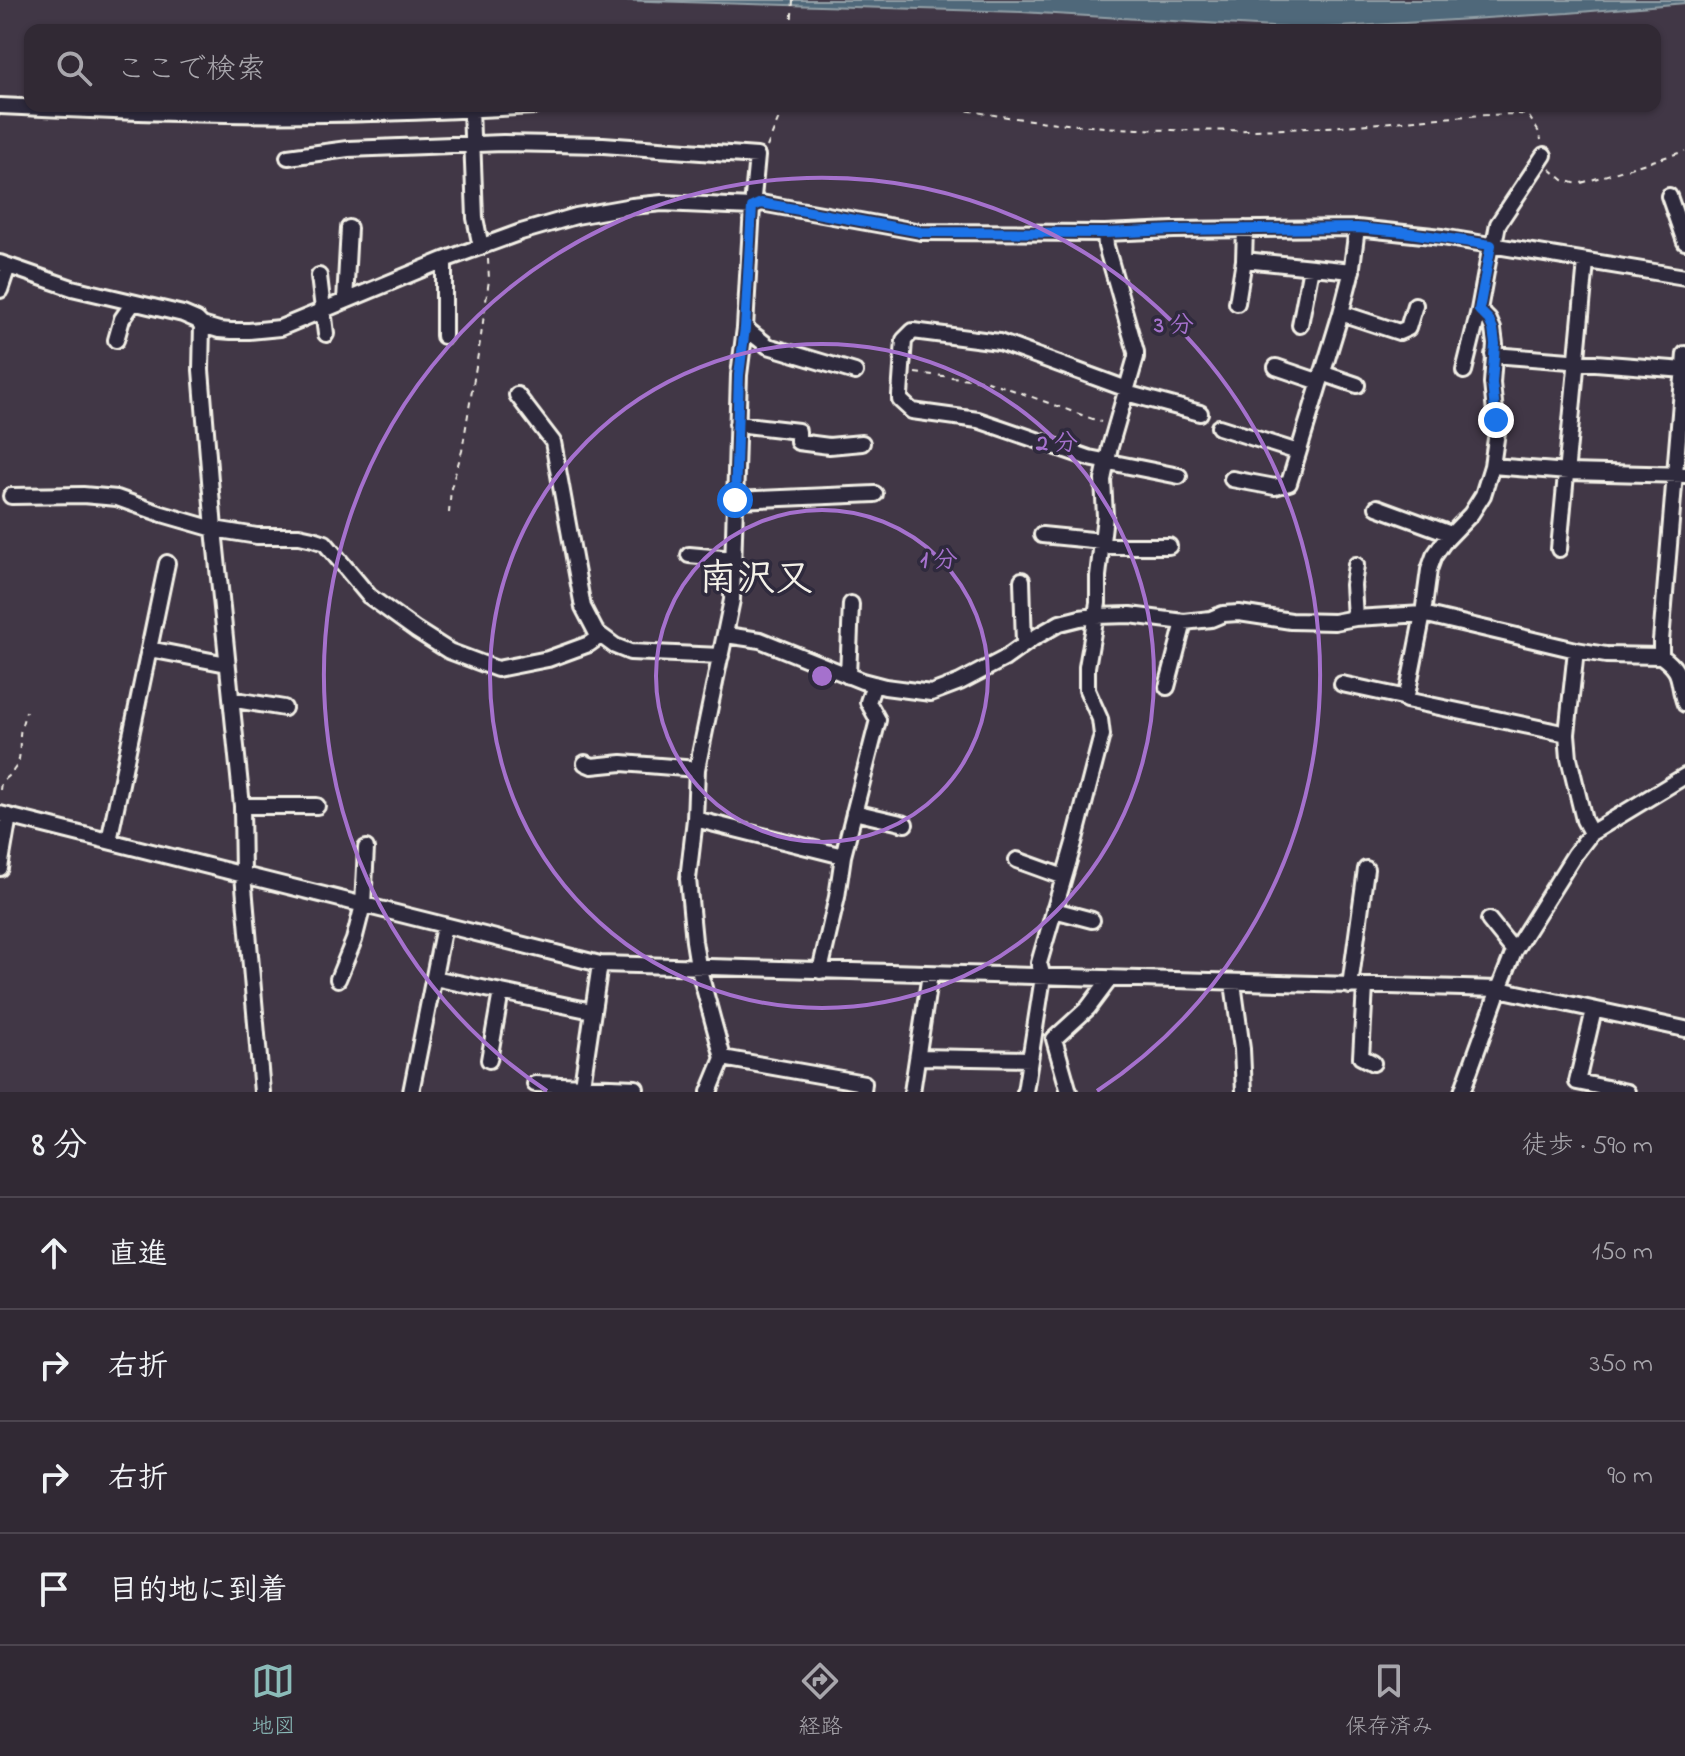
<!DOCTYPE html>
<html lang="ja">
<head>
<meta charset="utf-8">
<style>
	:root { --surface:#312934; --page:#39313c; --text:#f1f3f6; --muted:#a8a6ac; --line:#4c454f; --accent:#8bbbb9 }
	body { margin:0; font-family:"Indie Flower","Klee One",sans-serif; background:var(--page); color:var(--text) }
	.stop { position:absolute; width:24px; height:24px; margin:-18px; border:6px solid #1a73e8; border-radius:50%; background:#fff }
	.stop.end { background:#1a73e8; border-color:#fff; box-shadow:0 2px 8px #0008 }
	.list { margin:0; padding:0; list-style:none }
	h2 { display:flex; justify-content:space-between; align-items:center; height:104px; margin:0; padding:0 32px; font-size:34px }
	h2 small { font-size:26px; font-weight:400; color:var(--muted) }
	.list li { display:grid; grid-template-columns:52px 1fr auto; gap:24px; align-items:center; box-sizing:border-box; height:112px; padding:0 32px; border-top:2px solid var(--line) }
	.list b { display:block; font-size:30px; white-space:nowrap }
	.list em { font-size:26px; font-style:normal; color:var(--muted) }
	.icon { flex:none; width:44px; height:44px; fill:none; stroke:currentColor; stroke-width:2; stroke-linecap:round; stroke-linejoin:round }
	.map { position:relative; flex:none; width:1685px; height:1092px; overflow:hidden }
	.search { position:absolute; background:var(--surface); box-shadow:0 2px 6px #0004; left:24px; right:24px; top:24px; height:88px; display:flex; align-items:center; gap:20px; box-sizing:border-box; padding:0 28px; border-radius:16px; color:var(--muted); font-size:30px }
	.sheet { height:552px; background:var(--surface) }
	nav { display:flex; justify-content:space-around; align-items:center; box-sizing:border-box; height:112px; border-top:2px solid var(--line); background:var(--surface); font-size:22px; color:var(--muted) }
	nav a { display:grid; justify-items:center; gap:4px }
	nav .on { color:var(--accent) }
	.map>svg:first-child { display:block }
	.water { fill:#50687a; stroke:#929fa6; stroke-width:2 }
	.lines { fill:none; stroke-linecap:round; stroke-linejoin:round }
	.minor-casing { stroke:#f4f1e8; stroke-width:20 }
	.path { stroke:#f4f1e8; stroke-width:2; stroke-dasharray:6 6; stroke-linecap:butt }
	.minor { stroke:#2f2a3d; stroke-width:14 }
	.route { stroke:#1a73e8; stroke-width:10 }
	.ring { fill:none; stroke:#a571cd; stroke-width:4 }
	.labels { text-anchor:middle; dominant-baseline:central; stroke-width:7; stroke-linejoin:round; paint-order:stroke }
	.quarter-label { font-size:38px; font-weight:bold; fill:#f4f1e8; stroke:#2f2a3d }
	.centre { fill:#a571cd; stroke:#2f2a3d; stroke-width:4 }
	.ring-label { font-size:24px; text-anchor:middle; font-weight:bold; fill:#a571cd; stroke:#2f2a3d; stroke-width:7; stroke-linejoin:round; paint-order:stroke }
</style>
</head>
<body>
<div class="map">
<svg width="1685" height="1092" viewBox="0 0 1685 1092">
	<rect width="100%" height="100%" fill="#413746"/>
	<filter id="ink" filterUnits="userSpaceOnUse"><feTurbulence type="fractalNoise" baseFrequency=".0125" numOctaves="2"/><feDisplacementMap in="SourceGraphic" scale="16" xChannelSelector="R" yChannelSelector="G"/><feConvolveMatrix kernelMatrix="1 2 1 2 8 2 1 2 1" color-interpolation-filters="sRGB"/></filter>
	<g filter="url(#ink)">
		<path class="water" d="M617,0H1685V3L1568,13L1307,29L1021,12Z"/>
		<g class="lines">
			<g class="minor-casing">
				<path id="minor" d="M0,106C123,112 248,117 371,113C426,112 481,109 535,106
					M471,109L475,218L481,247
					M288,157L348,149L503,143L603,145L757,156L752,207L745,328L739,375L732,600L697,769L695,819L688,879L694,941L698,966L723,1058L709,1092
					M1669,196L1685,242
					M1245,229L1244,260L1352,271
					M1491,245L1479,310L1489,320L1493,329L1495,344L1492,383L1497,432L1492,466L1483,495L1471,514L1443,543L1434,556L1429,570L1423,614L1406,700L1567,734
					M1494,245L1498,224L1544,155
					M0,263L72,288L183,314L197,320L202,325L201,370L214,529L242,806L243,875L262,1092
					M319,276L326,334
					M0,290L8,266
					M345,301L349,228
					M1237,303L1244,260
					M1341,313L1399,332L1408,328L1415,305
					M202,325L219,330L231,331H249L280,328L444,260L521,232L576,216L632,206L662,203L752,207L761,203L921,232L1105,233L1174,230L1357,228L1442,237L1685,277
					M1300,325L1311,267
					M745,328L768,346L855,372
					M444,336V260
					M116,340L122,319L133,303
					M1685,354L1661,641V656C1685,673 1676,680 1685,704
					M1493,355L1685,370
					M1276,367L1320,382
					M1464,371L1479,310
					M1322,373L1357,385
					M1127,389L999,342L913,331L904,340L900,395V400L912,411L978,420L1089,458L1179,476
					M1126,393L1200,413
					M517,395L553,442L583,607L596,632L615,646L630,652L721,656
					M737,424L798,431V442L829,446L862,443
					M1219,427L1298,452
					M1492,466L1568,472L1685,475
					M1232,479L1275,487L1289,483L1341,313L1351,274L1357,228
					M11,496L83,495L117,498L162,514L214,529L257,536H299L313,539L325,543L369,596L416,630L449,651L497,669L548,659L589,644L600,636
					M735,500L875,494
					M1377,507L1451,534
					M1042,535L1102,541
					M1101,546H1169
					M1559,549L1586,262
					M689,555L734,559
					M1022,580L1024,644
					M1355,618L1353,585L1356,565
					M726,635L760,640L862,681L885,687L931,693L960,682L1004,659L1032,639L1060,623L1080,618L1095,616L1130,615L1184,622L1211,619L1223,614L1239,613L1291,621L1334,622L1355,618L1423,614L1576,650L1606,655L1661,656
					M149,649L227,664
					M1576,650L1567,734L1569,758L1584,820L1591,833
					M848,676L851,604
					M1342,684L1407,698
					M1167,687L1184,622
					M232,701H242L284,708
					M585,763L592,766L622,763L697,769
					M242,806H317
					M854,812L905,824
					M0,814L600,964L1499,989L1685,1029
					M695,819L843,856
					M109,841L167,563
					M1017,860L1064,877
					M0,868L9,816
					M1054,910L1092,920
					M1489,920L1514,951
					M820,971L837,897L843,856L878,720L868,702L874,684
					M434,978L592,1011
					M338,979L354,940L363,905L366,848
					M1233,983L1242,1049L1244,1092
					M1350,986L1366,869
					M1365,987L1361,1057L1373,1063
					M1594,1010L1577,1082L1627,1092
					M918,1057L1030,1059
					M723,1058L864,1083L863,1092
					M489,1060L501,992
					M535,1084L636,1088
					M582,1085L600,964
					M411,1092L444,926
					M912,1092L930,974
					M1025,1092L1043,977L1039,963L1074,843L1102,735L1100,719L1087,690V667L1098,603V576L1105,516L1103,480L1110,447L1136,357V352L1106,246L1105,233
					M1069,1092L1054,1039L1088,1008L1109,980
					M1462,1092L1499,989L1514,951L1575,854L1591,833L1685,776"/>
			</g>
			<path class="path" d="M791,30L793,0
				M944,106C1063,130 1186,134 1307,128C1378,125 1448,115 1519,114L1528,115L1540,134L1541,140
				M767,147L784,106
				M1550,169L1563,180L1578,184L1685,151
				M915,373L988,381L1101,422
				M449,513L451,488L462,451L481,336L489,280L488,259
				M0,790L1,782C23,764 19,761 20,736C20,728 24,719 26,711"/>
			<use href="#minor" class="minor"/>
		</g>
	</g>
	<g class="lines" filter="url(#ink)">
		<path class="route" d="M735,500L739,375L745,328L752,207L761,203L921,232L1105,233L1174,230L1357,228L1403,232L1491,245L1479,310L1489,320L1493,329L1495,344L1492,383L1496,420"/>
	</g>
	<g class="ring">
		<circle cx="822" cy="676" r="166"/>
		<circle cx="822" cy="676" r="332"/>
		<path d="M547 1091A498 498 0 1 1 1097 1091"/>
	</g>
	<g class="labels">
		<g class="quarter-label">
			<text x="756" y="581">南沢又</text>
		</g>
	</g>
	<circle cx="822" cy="676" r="12" class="centre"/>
	<g class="ring-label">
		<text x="1174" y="332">3 分</text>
		<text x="1057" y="450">2 分</text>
		<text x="939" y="567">1 分</text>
	</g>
</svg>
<div class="stop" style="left:735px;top:500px"></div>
<div class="stop end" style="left:1496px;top:420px"></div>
<div class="search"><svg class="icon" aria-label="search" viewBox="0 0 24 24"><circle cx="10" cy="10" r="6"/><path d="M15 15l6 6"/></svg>ここで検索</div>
</div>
<section class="sheet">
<h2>8 分<small>徒歩 · 590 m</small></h2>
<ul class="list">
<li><svg class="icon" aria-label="ahead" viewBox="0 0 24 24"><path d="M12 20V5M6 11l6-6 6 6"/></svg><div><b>直進</b></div><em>150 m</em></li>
<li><svg class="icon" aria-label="right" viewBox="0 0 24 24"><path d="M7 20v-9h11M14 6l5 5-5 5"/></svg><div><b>右折</b></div><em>350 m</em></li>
<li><svg class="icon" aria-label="right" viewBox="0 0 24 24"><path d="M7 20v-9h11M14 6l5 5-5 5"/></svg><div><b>右折</b></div><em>90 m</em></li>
<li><svg class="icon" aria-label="arrive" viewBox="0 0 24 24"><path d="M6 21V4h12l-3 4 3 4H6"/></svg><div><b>目的地に到着</b></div></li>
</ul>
</section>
<nav>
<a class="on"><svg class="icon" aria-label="map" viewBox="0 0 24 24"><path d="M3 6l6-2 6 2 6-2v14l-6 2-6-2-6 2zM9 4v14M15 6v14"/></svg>地図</a>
<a><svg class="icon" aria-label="directions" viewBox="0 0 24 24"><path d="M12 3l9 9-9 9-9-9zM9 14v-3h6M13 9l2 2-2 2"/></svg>経路</a>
<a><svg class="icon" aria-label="saved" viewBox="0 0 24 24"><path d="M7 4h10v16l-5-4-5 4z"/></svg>保存済み</a>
</nav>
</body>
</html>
